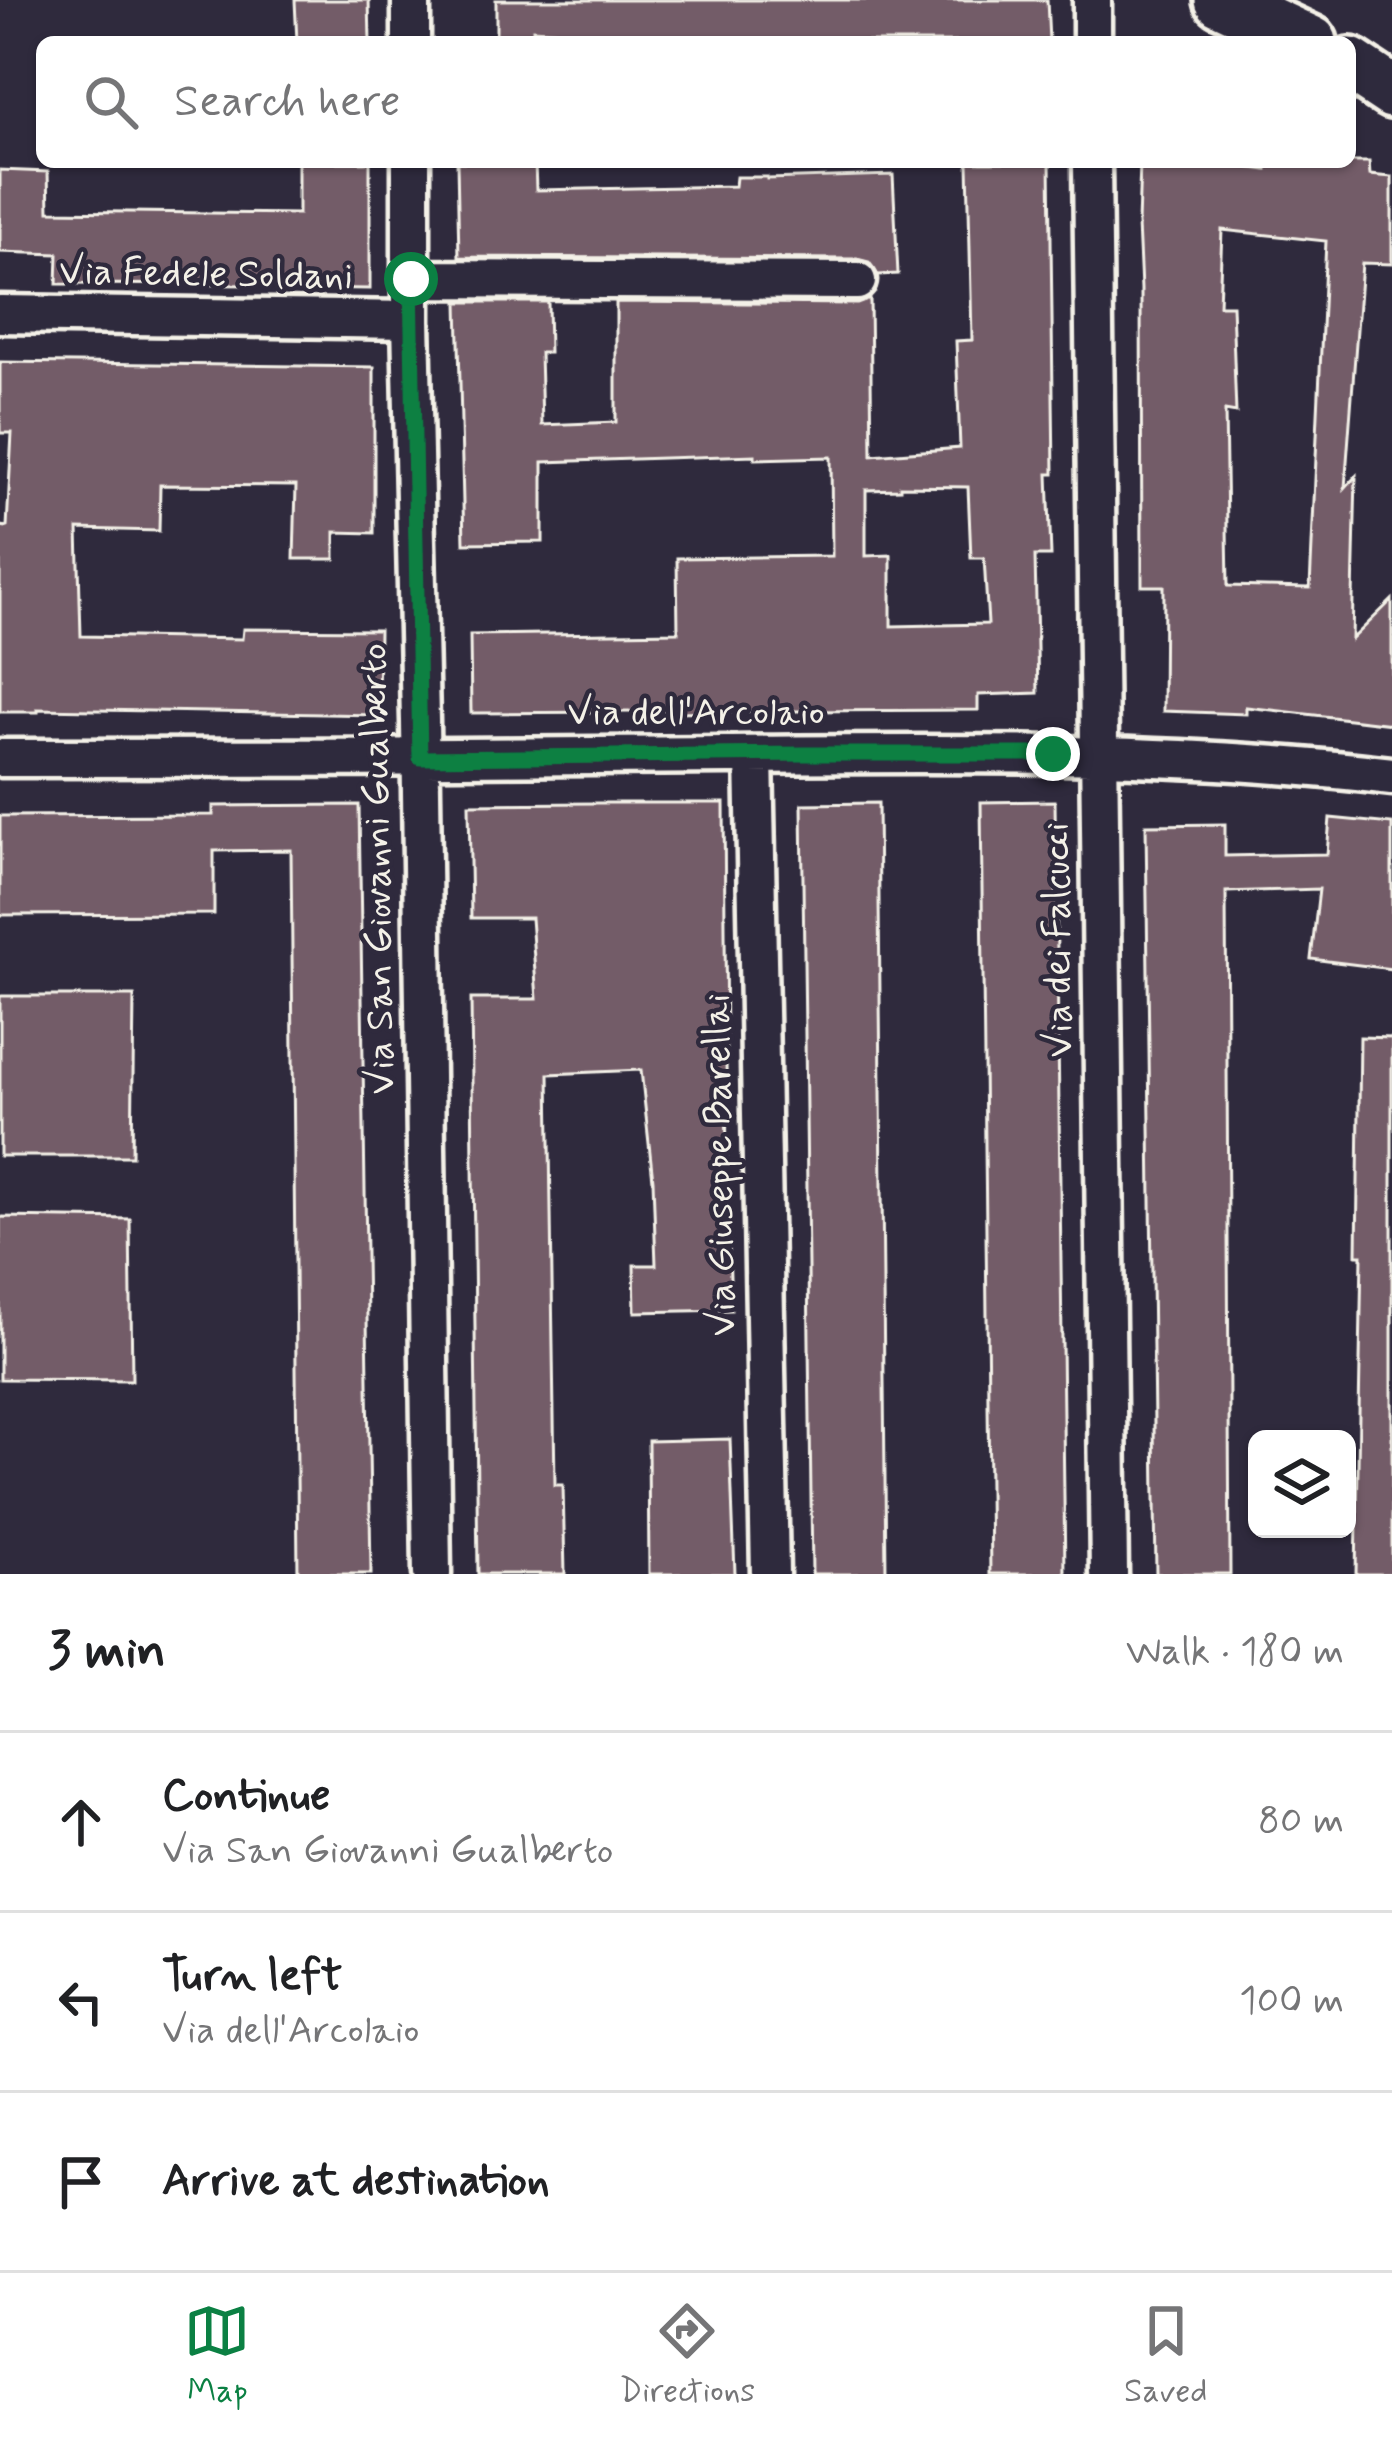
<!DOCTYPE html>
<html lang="en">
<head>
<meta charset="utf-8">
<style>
	:root { --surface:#fff; --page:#f6f6f6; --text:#202124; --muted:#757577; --line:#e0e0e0; --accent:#0b8043 }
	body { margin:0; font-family:Mynerve,sans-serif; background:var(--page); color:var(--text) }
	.controls { position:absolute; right:36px; bottom:36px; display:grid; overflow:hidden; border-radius:18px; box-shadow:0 3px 9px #0004 }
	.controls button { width:108px; height:108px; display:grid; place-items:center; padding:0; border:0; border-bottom:3px solid var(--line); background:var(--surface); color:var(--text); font:60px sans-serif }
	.stop { position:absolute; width:36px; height:36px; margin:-27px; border:9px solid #0b8043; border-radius:50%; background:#fff }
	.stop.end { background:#0b8043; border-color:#fff; box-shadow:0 3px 12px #0008 }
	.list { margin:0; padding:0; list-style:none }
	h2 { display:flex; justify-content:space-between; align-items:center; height:156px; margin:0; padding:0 48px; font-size:51px }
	h2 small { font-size:39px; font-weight:400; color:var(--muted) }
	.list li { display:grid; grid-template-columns:78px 1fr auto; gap:36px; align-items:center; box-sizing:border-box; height:180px; padding:0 48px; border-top:3px solid var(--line) }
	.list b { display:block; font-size:45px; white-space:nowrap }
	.list p { margin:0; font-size:39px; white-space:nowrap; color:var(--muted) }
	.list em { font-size:39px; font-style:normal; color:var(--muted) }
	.icon { flex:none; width:66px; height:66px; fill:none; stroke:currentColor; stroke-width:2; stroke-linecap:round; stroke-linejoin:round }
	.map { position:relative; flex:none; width:1392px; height:1574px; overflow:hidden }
	.search { position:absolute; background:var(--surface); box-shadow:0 3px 9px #0004; left:36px; right:36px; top:36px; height:132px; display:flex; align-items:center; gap:30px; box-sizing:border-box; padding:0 42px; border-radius:18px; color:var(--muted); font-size:45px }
	.sheet { height:696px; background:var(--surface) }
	nav { display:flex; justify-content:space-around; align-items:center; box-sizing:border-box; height:168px; border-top:3px solid var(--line); background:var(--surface); font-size:33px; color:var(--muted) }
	nav a { display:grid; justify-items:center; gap:6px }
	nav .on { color:var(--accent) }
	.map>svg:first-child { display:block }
	.building { fill:#735b67; stroke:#f4f1e8; stroke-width:3; fill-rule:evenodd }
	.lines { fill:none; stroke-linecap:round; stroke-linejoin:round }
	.street-casing { stroke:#f4f1e8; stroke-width:45 }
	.secondary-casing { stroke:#f4f1e8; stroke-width:60 }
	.street { stroke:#2f2a3d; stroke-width:36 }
	.secondary { stroke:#2f2a3d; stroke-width:51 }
	.route { stroke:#0b8043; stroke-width:15 }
	.labels { text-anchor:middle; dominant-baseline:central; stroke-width:9; stroke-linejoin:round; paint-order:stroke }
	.street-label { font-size:39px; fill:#f4f1e8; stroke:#2f2a3d }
</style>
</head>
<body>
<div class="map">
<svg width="1392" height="1574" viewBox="0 0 1392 1574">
	<rect width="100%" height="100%" fill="#2f2a3d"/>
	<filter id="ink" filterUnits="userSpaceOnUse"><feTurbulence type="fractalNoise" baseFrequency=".00833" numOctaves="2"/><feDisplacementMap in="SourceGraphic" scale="24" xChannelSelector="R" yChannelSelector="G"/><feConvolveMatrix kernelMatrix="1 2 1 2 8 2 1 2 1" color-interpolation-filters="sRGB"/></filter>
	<g filter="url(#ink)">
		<path class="building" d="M295,0H369L370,42H297Z
			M496,0H1047L1049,42H666V37L533,29V42H496Z
			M298,162H370V289L299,288V285L57,284L58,254L0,252V170L48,172L49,211L298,214Z
			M457,162H535L536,190L735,186L736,177H767V179L893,175L898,274L878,275L869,262L857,259L459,257Z
			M968,162H1050L1054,474H1048L1051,556H1035L1038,693L978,695V710L471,713L470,635L678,632L677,558L832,556L831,457L755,459V455L543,462V542L464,543L458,302H548L549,353H540L542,425L616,422V302L857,304L870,299L872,455L960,448L956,341L972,340ZM900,486L968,487L971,558H984L988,624L891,626V555L866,556V490L900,489Z
			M1140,162H1209L1267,170L1268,162H1369L1370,175L1392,177V264L1362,263L1345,488L1356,476L1352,639L1392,600V724L1246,707V714L1163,711L1164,586H1142L1141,289L1138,224ZM1222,230L1326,241L1310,588L1228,586L1225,411L1236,413L1232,305H1219Z
			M0,362L374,367V533L335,532V559H294L296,486L160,485L159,531L78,529L81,636L242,639L243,629L379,630L378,715L38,709V712H0V526L7,527L12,433H0Z
			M1055,801L1065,1574H990L981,802Z
			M598,803H724L727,1181L731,1310L635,1312L634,1265H656L653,1180L641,1070L549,1074L555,1485H563L565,1574H478L471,999H537L531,918H471L469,804Z
			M878,803L886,1574H812L802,804Z
			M359,805L371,1574H298L291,850L214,851V914L0,915V816L213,815V806Z
			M1330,818L1392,824V969L1311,959L1319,889L1226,892L1230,1574H1156L1146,825L1225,824V856L1327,854Z
			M0,996H134L132,1156H0Z
			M1360,1037L1392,1038V1574H1356L1362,1255H1357Z
			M0,1217L130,1219L132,1380L0,1379Z
			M730,1439L735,1574H649L648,1441Z"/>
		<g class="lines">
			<g class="street-casing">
				<path id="street" d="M411,0V42
					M1092,0V42
					M411,162V320L420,721L432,1574
					M1092,162L1109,1574
					M411,279L857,281
					M0,314L411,320
					M754,755L770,1574
					M0,758C243,759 485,757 728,755C950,753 1172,750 1392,776"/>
			</g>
			<g class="secondary-casing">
				<path id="secondary" d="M1221,0L1311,42
					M1350,64L1392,92"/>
			</g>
			<use href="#street" class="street"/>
			<use href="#secondary" class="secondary"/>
		</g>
	</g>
	<g class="lines" filter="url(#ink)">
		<path class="route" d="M411,279L420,758L804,754H1053"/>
	</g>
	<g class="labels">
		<g class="street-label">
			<text transform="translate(206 275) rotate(1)">Via Fedele Soldani</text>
			<text x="696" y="713">Via dell'Arcolaio</text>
			<text transform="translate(379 869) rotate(-91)">Via San Giovanni Gualberto</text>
			<text transform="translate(1059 940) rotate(-91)">Via dei Falcucci</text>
			<text transform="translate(721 1165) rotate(-91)">Via Giuseppe Barellai</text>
		</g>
	</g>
</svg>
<div class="controls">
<button><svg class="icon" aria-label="layers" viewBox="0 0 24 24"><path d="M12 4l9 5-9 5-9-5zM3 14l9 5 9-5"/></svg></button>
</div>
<div class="stop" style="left:411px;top:279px"></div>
<div class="stop end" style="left:1053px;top:754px"></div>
<div class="search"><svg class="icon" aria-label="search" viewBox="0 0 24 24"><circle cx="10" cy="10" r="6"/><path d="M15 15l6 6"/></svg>Search here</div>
</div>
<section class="sheet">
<h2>3 min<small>Walk · 180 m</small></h2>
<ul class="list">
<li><svg class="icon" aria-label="ahead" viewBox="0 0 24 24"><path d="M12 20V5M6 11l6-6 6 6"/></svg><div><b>Continue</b><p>Via San Giovanni Gualberto</p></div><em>80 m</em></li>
<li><svg class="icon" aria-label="left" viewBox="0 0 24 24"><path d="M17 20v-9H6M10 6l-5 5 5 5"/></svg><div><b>Turn left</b><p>Via dell'Arcolaio</p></div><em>100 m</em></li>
<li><svg class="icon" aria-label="arrive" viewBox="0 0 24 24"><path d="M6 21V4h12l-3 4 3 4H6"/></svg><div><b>Arrive at destination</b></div></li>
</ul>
</section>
<nav>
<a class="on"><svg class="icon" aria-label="map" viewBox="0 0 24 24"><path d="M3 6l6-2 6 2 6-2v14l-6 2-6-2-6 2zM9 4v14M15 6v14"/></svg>Map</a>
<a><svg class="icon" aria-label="directions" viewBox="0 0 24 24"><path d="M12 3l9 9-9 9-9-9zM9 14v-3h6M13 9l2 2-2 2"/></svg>Directions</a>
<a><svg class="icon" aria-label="saved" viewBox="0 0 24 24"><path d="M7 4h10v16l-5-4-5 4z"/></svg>Saved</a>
</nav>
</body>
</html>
